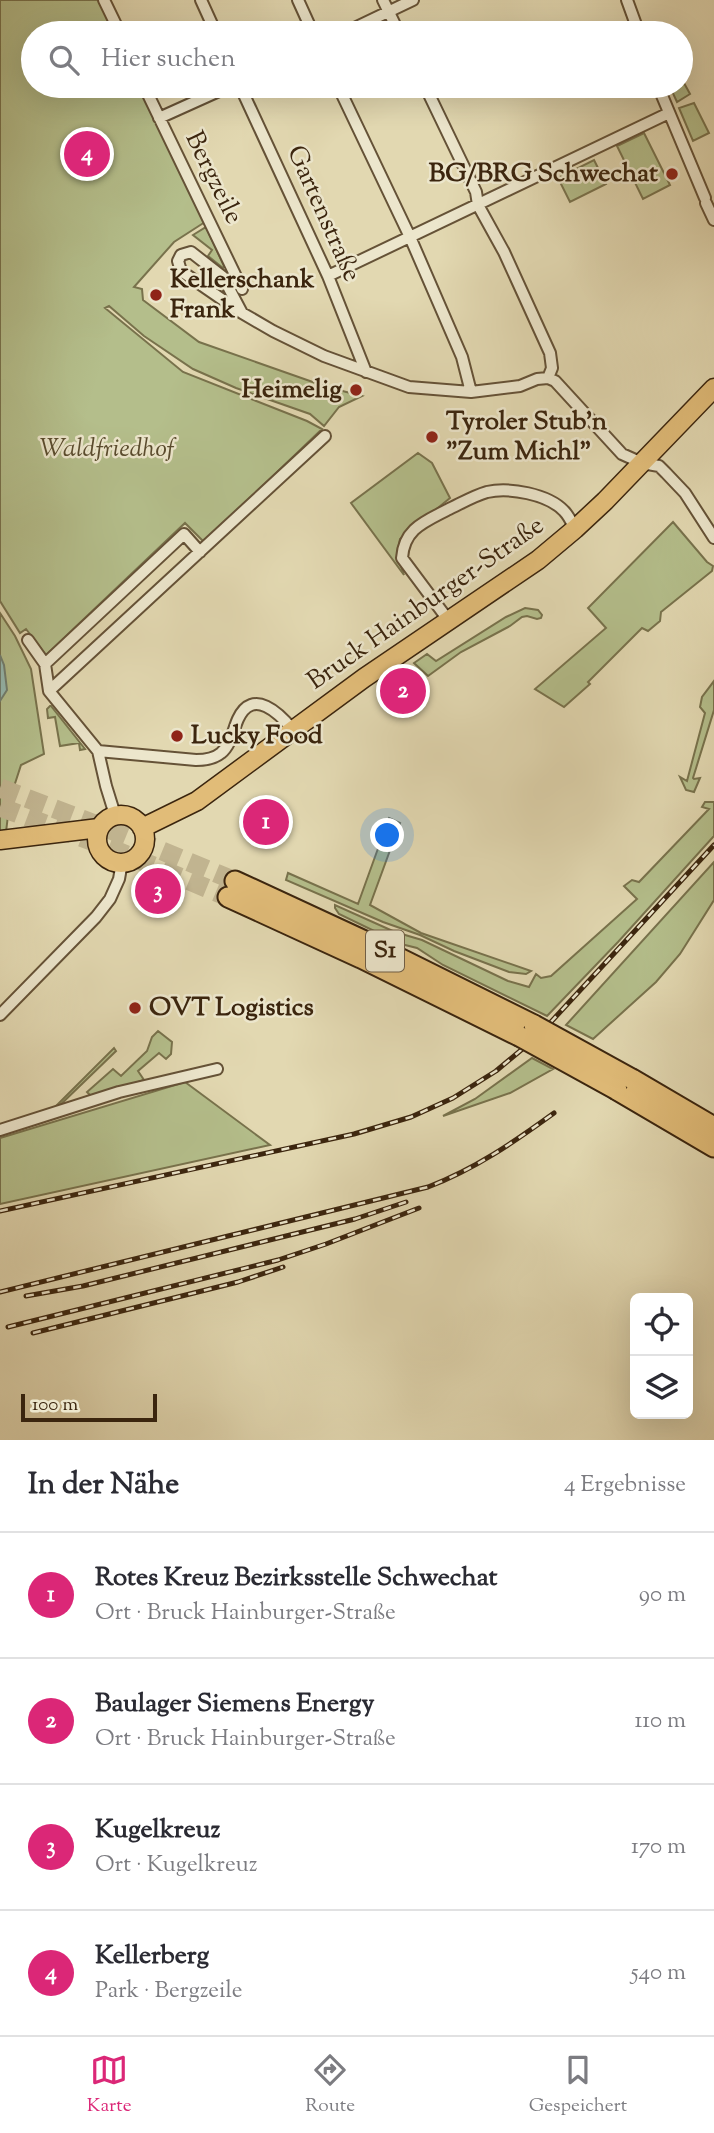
<!DOCTYPE html>
<html lang="de">
<head>
<meta charset="utf-8">
<style>
	:root { --surface:#fff; --page:#f7f7f7; --text:#2b2b33; --muted:#7c7c81; --line:#e1e1e2; --accent:#db2777 }
	body { margin:0; font-family:"Sorts Mill Goudy",serif; background:var(--page); color:var(--text) }
	.controls { position:absolute; right:21px; bottom:21px; display:grid; overflow:hidden; border-radius:10px; box-shadow:0 7px 28px #0002 }
	.controls button { width:63px; height:63px; display:grid; place-items:center; padding:0; border:0; border-bottom:2px solid var(--line); background:var(--surface); color:var(--text); font:35px sans-serif }
	.scale { position:absolute; left:21px; bottom:18px; width:136px; box-sizing:border-box; padding-left:7px; border:4px solid #3b250e; border-top:0; font-size:19px; line-height:24px; white-space:nowrap; color:#3b250e; -webkit-text-stroke:5px #ece6cc; paint-order:stroke }
	.you { position:absolute; left:388px; top:836px; width:24px; height:24px; margin:-18px; border:5px solid #fff; border-radius:50%; background:#1a73e8; box-shadow:0 0 0 10px #1a73e833 }
	.badge { display:grid; place-items:center; width:46px; height:46px; border-radius:50%; background:var(--accent); color:#fff; font-size:23px; font-weight:700 }
	.pin { position:absolute; translate:-50% -50%; border:4px solid #fff; box-shadow:0 2px 7px #0006 }
	.list { margin:0; padding:0; list-style:none }
	h2 { display:flex; justify-content:space-between; align-items:center; height:91px; margin:0; padding:0 28px; font-size:30px }
	h2 small { font-size:23px; font-weight:400; color:var(--muted) }
	.list li { display:grid; grid-template-columns:46px 1fr auto; gap:21px; align-items:center; box-sizing:border-box; height:126px; padding:0 28px; border-top:2px solid var(--line) }
	.list b { display:block; font-size:26px; white-space:nowrap }
	.list p { margin:0; font-size:23px; white-space:nowrap; color:var(--muted) }
	.list em { font-size:23px; font-style:normal; color:var(--muted) }
	.icon { flex:none; width:38px; height:38px; fill:none; stroke:currentColor; stroke-width:2; stroke-linecap:round; stroke-linejoin:round }
	.map { position:relative; flex:none; width:714px; height:1440px; overflow:hidden }
	.search { position:absolute; background:var(--surface); box-shadow:0 7px 28px #0002; left:21px; right:21px; top:21px; height:77px; display:flex; align-items:center; gap:18px; box-sizing:border-box; padding:0 24px; border-radius:38px; color:var(--muted); font-size:26px }
	.sheet { height:595px; background:var(--surface) }
	nav { display:flex; justify-content:space-around; align-items:center; box-sizing:border-box; height:98px; border-top:2px solid var(--line); background:var(--surface); font-size:19px; color:var(--muted) }
	nav a { display:grid; justify-items:center; gap:4px }
	nav .on { color:var(--accent) }
	.map>svg:first-child { display:block }
	.green { fill:#b4be8b; stroke:#78724c; stroke-width:2 }
	.water { fill:#95b9b0; stroke:#717e6f; stroke-width:2 }
	.lines { fill:none; stroke-linecap:round; stroke-linejoin:round }
	.highway-tunnel { stroke:#c1b490; stroke-width:19; stroke-dasharray:19 10; stroke-linecap:butt }
	.street-casing { stroke:#655237; stroke-width:14 }
	.primary-casing { stroke:#3b250e; stroke-width:21 }
	.highway-casing { stroke:#3b250e; stroke-width:23 }
	.street { stroke:#ece6cc; stroke-width:10 }
	.primary { stroke:#e1bc78; stroke-width:18 }
	.highway { stroke:#e1bc78; stroke-width:19 }
	.rail-casing { stroke:#3b250e; stroke-width:5 }
	.rail { stroke:#ece6cc; stroke-width:2.5; stroke-dasharray:8; stroke-linecap:butt }
	.highway-bridge-casing { stroke:#3b250e; stroke-width:23; stroke-linecap:butt }
	.highway-bridge { stroke:#e1bc78; stroke-width:19 }
	.poi-dot { fill:#8f2418; stroke:#ece6cc; stroke-width:2.5 }
	.labels { text-anchor:middle; dominant-baseline:central; stroke-width:5; stroke-linejoin:round; paint-order:stroke }
	.shield { fill:#ece6cc; stroke:#705f47; stroke-width:2 }
	.shield-label { font-size:24px; font-weight:bold; fill:#3b250e }
	.poi-label { font-size:26px; font-weight:bold; fill:#3b250e; stroke:#ece6cc; text-anchor:start }
	.street-label { font-size:26px; fill:#3b250e; stroke:#ece6cc }
	.park-label { font-size:26px; font-style:italic; fill:#594b2d; stroke:#ece6cc }
</style>
</head>
<body>
<div class="map">
<svg width="714" height="1440" viewBox="0 0 714 1440">
	<rect width="100%" height="100%" fill="#e2d8b1"/>
	<filter id="stains"><feTurbulence type="fractalNoise" baseFrequency=".00286" numOctaves="4"/><feColorMatrix values="0 0 0 0 .2 0 0 0 0 .09 0 0 0 0 .02 0 0 0 .5 -.17"/></filter>
	<radialGradient id="worn" r=".72"><stop offset=".6" stop-color="#630" stop-opacity="0"/><stop offset="1" stop-color="#630" stop-opacity=".3"/></radialGradient>
	<path class="green" d="M0,0H102L118,33H33V86H142L205,222L174,242L134,287L142,289L143,300L199,342L327,387L362,396L339,407L324,426L310,414L236,388L193,369L144,336L109,306L105,308L183,372L307,421L322,429L204,542L185,523L46,655L26,629L20,633L0,601Z
		M684,83L690,94L677,102L671,89Z
		M694,103L709,133L693,141L679,108Z
		M644,133L670,185L643,199L617,146Z
		M594,160L606,184L570,202L558,178Z
		M206,227L224,266L223,268L208,256L212,250L193,235Z
		M418,453L432,463L450,498L400,539L397,554L404,575L351,503Z
		M673,522L707,562L713,566L712,571L661,612L660,621L648,631L642,628L588,682L590,684L564,707L535,689L606,628L588,608Z
		M525,608L538,610L542,615L541,618L537,619L527,616L522,617L510,626L461,652L428,676L414,663L427,654L436,661L506,617Z
		M0,613L15,636L31,669L44,754L21,765L10,799L6,832L0,833Z
		M714,681V710L693,778L694,779L700,778L694,792L686,790L680,777L687,781L705,713L700,707L702,697Z
		M50,706H51L85,749L80,750L79,743L60,746L55,717L48,718L47,709Z
		M705,802H714V836L618,942L547,1016L443,965L417,948L401,944L339,914L335,908V905L395,932L422,940L508,981L529,987L536,974L541,978L551,976L637,899L624,886L632,880L639,882L709,809L702,807Z
		M389,818L400,823L370,905L421,933L531,971L526,974L509,972L496,967L454,951L420,935L383,922L286,880L288,873L358,904Z
		M714,862V900L680,954L656,982L593,1039L566,1025Z
		M158,1031L172,1042L171,1054L166,1059L159,1053L138,1071L144,1080L92,1097L87,1092L113,1069L121,1076L147,1051L152,1037Z
		M114,1048L116,1051L57,1108L55,1107Z
		M532,1058L553,1069L510,1093L443,1116L475,1099Z
		M185,1082L270,1145L0,1204V1138Z"/>
	<path class="water" d="M0,655L4,665L7,690L0,701Z"/>
	<g class="lines">
		<path class="highway-tunnel" d="M0,788L121,834L235,881
			M0,807L115,850L228,897"/>
		<g class="street-casing">
			<path id="street" d="M104,0L120,33
				M201,0L216,33
				M298,0L313,33
				M383,0L399,33
				M627,0L639,33
				M344,33L413,0
				M144,86L242,289
				M240,86L328,276L366,372
				M338,86L410,237L462,357L471,392
				M425,86L476,192L478,205L504,252L550,353L552,368L548,378
				M658,86L705,198
				M159,118L230,86
				M706,203L714,220
				M328,276L669,113
				M242,313L223,277L191,252L181,255L178,261L181,271L242,313L273,331L324,356L409,387L471,392L520,386L537,379L548,378
				M548,378L555,381L622,454L642,463L659,466L666,473L685,493L714,538
				M449,621L402,558C404,529 424,522 447,510C460,504 473,496 487,492C509,487 548,494 564,511C569,516 572,523 575,529
				M28,640L45,664L49,691L98,751L106,786L115,815
				M45,664L184,534L200,552
				M49,691L325,436
				M98,751L196,760C205,760 214,759 221,753C231,745 233,730 238,719C253,687 280,714 293,730
				M0,1015L96,917L110,899L119,879L122,862
				M0,1130L119,1092L217,1069"/>
		</g>
		<g class="primary-casing">
			<path id="primary" d="M97 839a24 24 0 1 1 48 0a24 24 0 1 1-48 0Z
				M142,828L197,801L364,678L538,560L575,529L605,501L714,388
				M0,840L99,828"/>
		</g>
		<g class="highway-casing">
			<path id="highway" d="M235,881L369,943L534,1025
				M228,897L361,958L519,1036
				M632,1079L714,1127
				M617,1090L714,1147"/>
		</g>
		<use href="#street" class="street"/>
		<use href="#primary" class="primary"/>
		<use href="#highway" class="highway"/>
		<g class="rail-casing">
			<path id="rail" d="M0,1211L354,1134L411,1117L453,1098L496,1071L538,1036L714,845
				M0,1292L428,1187C475,1169 514,1142 554,1113
				M26,1296L83,1286L355,1219L406,1202
				M8,1327L278,1260L326,1244L419,1208
				M33,1333L238,1282L283,1267"/>
		</g>
		<use href="#rail" class="rail"/>
		<g class="highway-bridge-casing">
			<path id="highway-bridge" d="M534,1025L632,1079
				M519,1036L617,1090"/>
		</g>
		<use href="#highway-bridge" class="highway-bridge"/>
	</g>
	<g class="poi-dot">
		<circle cx="672" cy="174" r="7"/>
		<circle cx="156" cy="295" r="7"/>
		<circle cx="356" cy="390" r="7"/>
		<circle cx="432" cy="437" r="7"/>
		<circle cx="177" cy="736" r="7"/>
		<circle cx="135" cy="1008" r="7"/>
	</g>
	<g class="labels">
		<rect class="shield" x="366" y="930.5" width="38" height="41" rx="5"/>
		<g class="shield-label">
			<text x="385" y="951">S1</text>
		</g>
		<g class="poi-label">
			<text x="658" y="174" text-anchor="end">BG/BRG Schwechat</text>
			<text x="170" y="280">Kellerschank<tspan x="170" dy="30">Frank</tspan></text>
			<text x="342" y="390" text-anchor="end">Heimelig</text>
			<text x="446" y="422">Tyroler Stub'n<tspan x="446" dy="30">"Zum Michl"</tspan></text>
			<text x="191" y="736">Lucky Food</text>
			<text x="149" y="1008">OVT Logistics</text>
		</g>
		<g class="street-label">
			<text transform="translate(213 178) rotate(64)">Bergzeile</text>
			<text transform="translate(323 214) rotate(66)">Gartenstraße</text>
			<text transform="translate(426 604) rotate(-35)">Bruck Hainburger-Straße</text>
		</g>
		<g class="park-label">
			<text x="107" y="449">Waldfriedhof</text>
		</g>
	</g>
	<rect width="100%" height="100%" filter="url(#stains)"/>
	<rect width="100%" height="100%" fill="url(#worn)"/>
</svg>
<div class="controls">
<button><svg class="icon" aria-label="locate" viewBox="0 0 24 24"><circle cx="12" cy="12" r="6"/><path d="M12 2v4M12 18v4M2 12h4M18 12h4"/></svg></button>
<button><svg class="icon" aria-label="layers" viewBox="0 0 24 24"><path d="M12 4l9 5-9 5-9-5zM3 14l9 5 9-5"/></svg></button>
</div>
<div class="scale">100 m</div>
<div class="you"></div>
<div class="pin badge" style="left:266px;top:822px">1</div>
<div class="pin badge" style="left:403px;top:691px">2</div>
<div class="pin badge" style="left:158px;top:891px">3</div>
<div class="pin badge" style="left:87px;top:154px">4</div>
<div class="search"><svg class="icon" aria-label="search" viewBox="0 0 24 24"><circle cx="10" cy="10" r="6"/><path d="M15 15l6 6"/></svg>Hier suchen</div>
</div>
<section class="sheet">
<h2>In der Nähe<small>4 Ergebnisse</small></h2>
<ul class="list">
<li><span class="badge">1</span><div><b>Rotes Kreuz Bezirksstelle Schwechat</b><p>Ort · Bruck Hainburger-Straße</p></div><em>90 m</em></li>
<li><span class="badge">2</span><div><b>Baulager Siemens Energy</b><p>Ort · Bruck Hainburger-Straße</p></div><em>110 m</em></li>
<li><span class="badge">3</span><div><b>Kugelkreuz</b><p>Ort · Kugelkreuz</p></div><em>170 m</em></li>
<li><span class="badge">4</span><div><b>Kellerberg</b><p>Park · Bergzeile</p></div><em>540 m</em></li>
</ul>
</section>
<nav>
<a class="on"><svg class="icon" aria-label="map" viewBox="0 0 24 24"><path d="M3 6l6-2 6 2 6-2v14l-6 2-6-2-6 2zM9 4v14M15 6v14"/></svg>Karte</a>
<a><svg class="icon" aria-label="directions" viewBox="0 0 24 24"><path d="M12 3l9 9-9 9-9-9zM9 14v-3h6M13 9l2 2-2 2"/></svg>Route</a>
<a><svg class="icon" aria-label="saved" viewBox="0 0 24 24"><path d="M7 4h10v16l-5-4-5 4z"/></svg>Gespeichert</a>
</nav>
</body>
</html>
